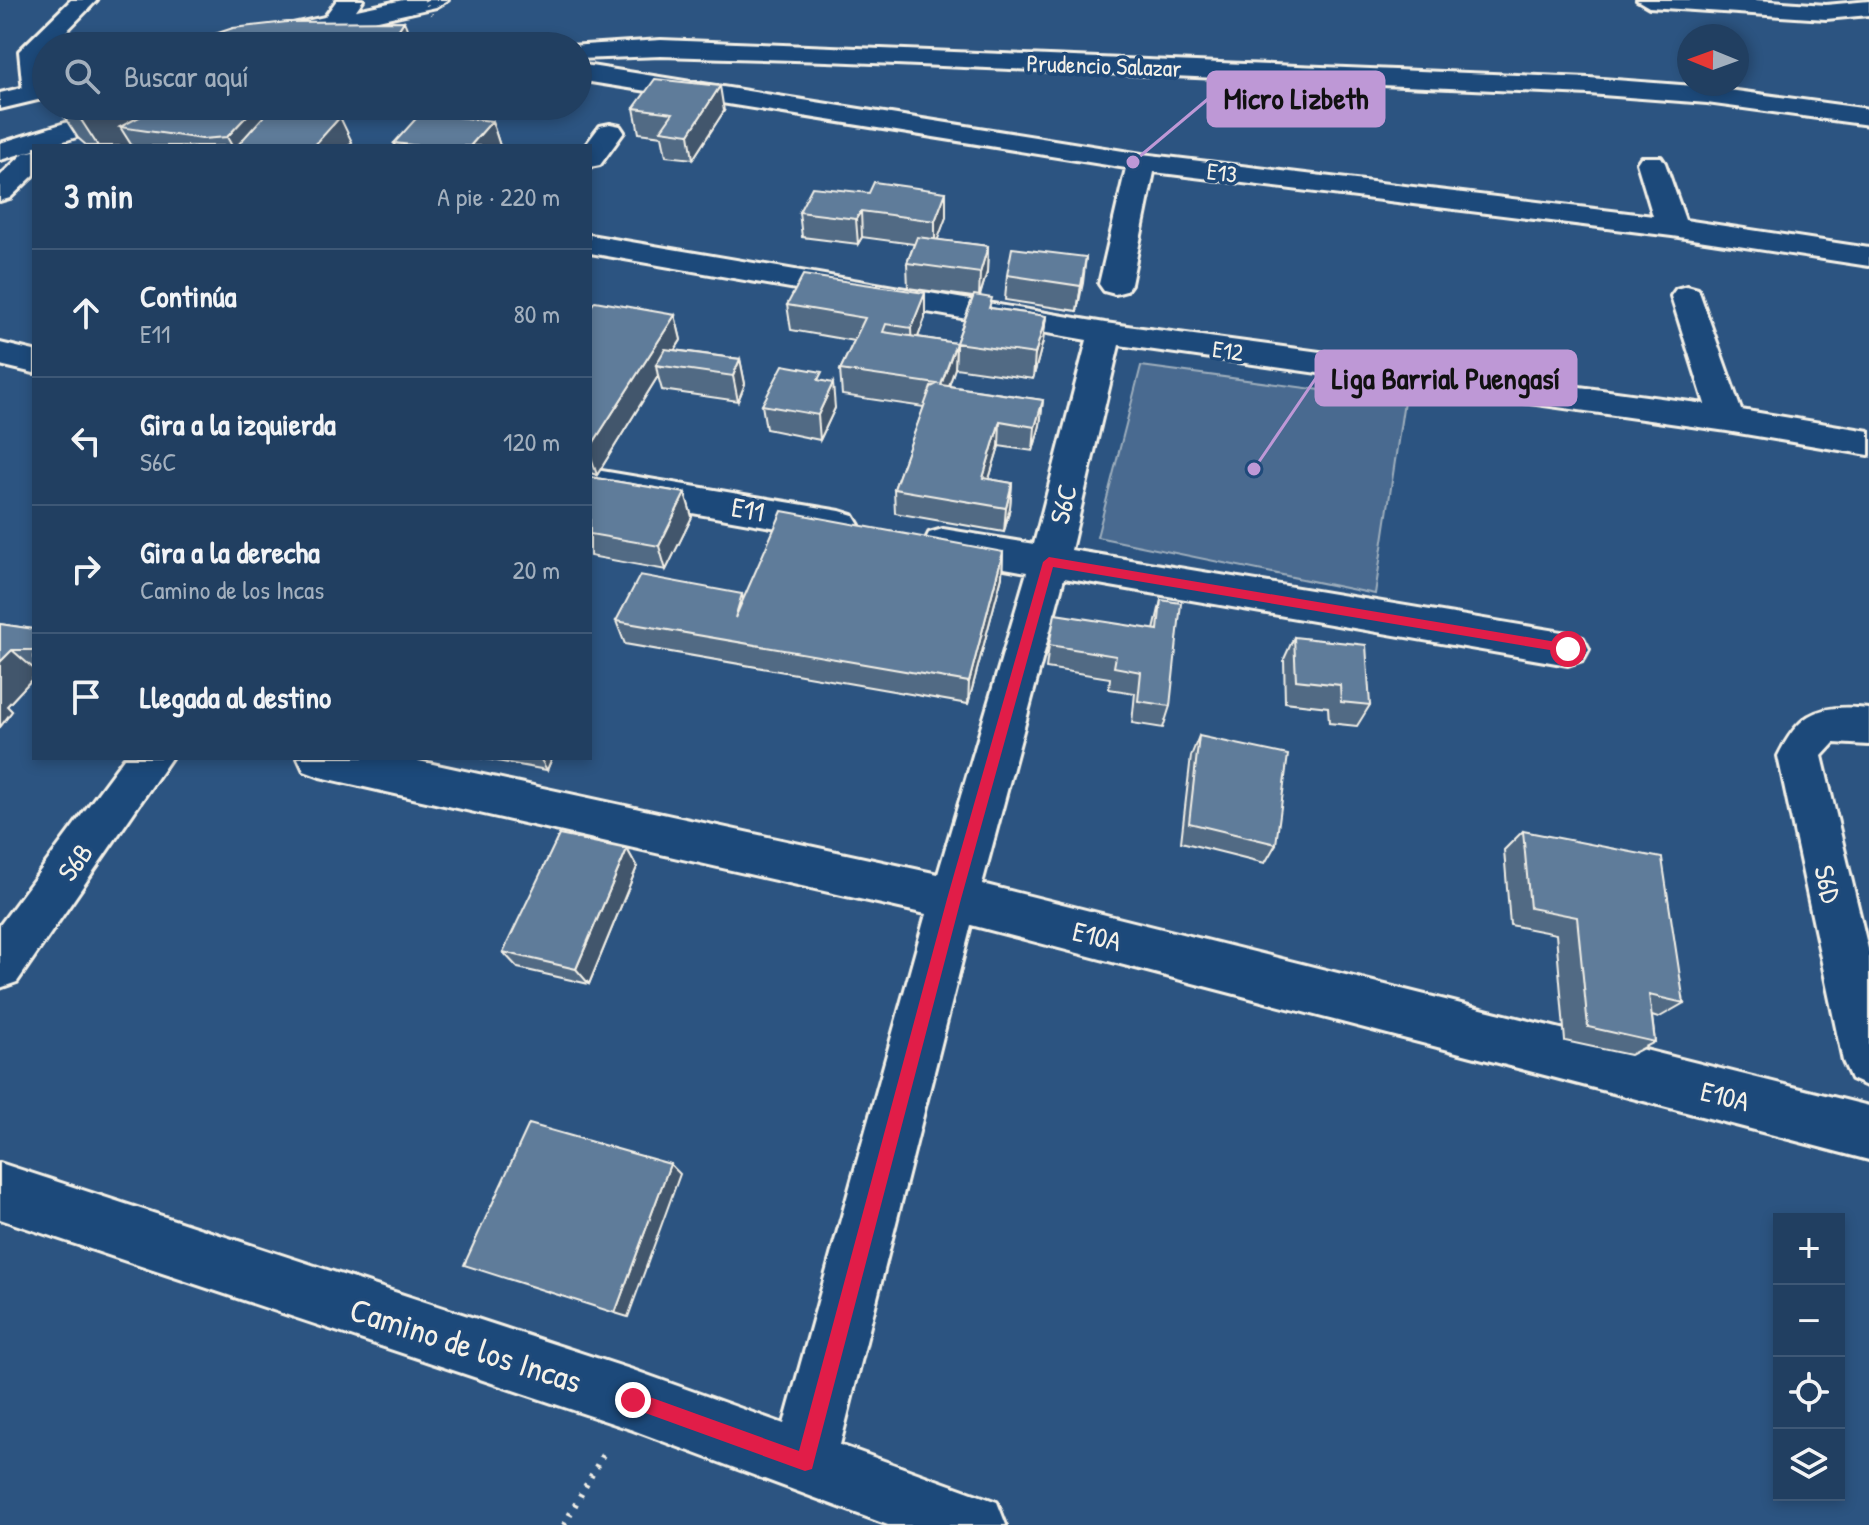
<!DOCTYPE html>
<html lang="es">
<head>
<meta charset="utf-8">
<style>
	:root { --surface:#213f61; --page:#2d4a6a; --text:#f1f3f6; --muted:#a2afbd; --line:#3e5876 }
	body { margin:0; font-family:"Patrick Hand",sans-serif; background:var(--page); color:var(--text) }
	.controls { position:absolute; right:24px; bottom:24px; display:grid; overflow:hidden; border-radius:0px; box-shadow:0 4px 12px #0003 }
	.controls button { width:72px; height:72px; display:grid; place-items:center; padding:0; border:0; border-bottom:2px solid var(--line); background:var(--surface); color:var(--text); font:40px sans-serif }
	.compass { position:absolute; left:1677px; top:24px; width:72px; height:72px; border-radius:50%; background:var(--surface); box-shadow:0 4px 12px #0003; rotate:271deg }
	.stop { position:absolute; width:24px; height:24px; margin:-18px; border:6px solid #e11d48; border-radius:50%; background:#fff }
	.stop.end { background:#e11d48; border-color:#fff; box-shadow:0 2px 8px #0008 }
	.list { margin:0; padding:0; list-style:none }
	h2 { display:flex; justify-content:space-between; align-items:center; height:104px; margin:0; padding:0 32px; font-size:34px }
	h2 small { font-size:26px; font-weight:400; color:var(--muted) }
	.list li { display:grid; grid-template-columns:52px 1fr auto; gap:24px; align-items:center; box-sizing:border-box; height:128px; padding:0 32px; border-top:2px solid var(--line) }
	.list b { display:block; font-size:30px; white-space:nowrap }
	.list p { margin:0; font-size:26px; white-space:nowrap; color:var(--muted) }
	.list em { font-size:26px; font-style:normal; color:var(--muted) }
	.icon { flex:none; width:44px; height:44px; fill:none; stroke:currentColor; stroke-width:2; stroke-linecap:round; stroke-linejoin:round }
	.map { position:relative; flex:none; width:1869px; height:1525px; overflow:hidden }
	.search { position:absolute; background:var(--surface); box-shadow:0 4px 12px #0003; left:32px; top:32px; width:560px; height:88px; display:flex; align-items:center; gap:20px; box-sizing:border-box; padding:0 28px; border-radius:44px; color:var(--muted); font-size:30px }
	.panel { position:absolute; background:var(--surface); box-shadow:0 4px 12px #0003; left:32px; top:144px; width:560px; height:616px; border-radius:0px }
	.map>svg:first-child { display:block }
	.green { fill:#496b90; stroke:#9eaebc; stroke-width:2 }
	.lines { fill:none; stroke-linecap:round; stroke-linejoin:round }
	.minor-casing { stroke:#f4f1e8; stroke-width:6 }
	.tertiary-casing { stroke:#f4f1e8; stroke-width:6 }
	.secondary-casing { stroke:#f4f1e8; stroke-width:6 }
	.path { stroke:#f4f1e8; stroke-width:6; stroke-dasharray:3 8; stroke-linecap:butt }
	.minor { fill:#1f4a7a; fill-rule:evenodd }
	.tertiary { fill:#1f4a7a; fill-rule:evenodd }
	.secondary { fill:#1f4a7a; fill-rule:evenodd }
	.path-bridge { stroke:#f4f1e8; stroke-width:3; stroke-dasharray:1 4; stroke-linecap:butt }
	.wall { fill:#516a84; stroke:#f4f1e8; stroke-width:2 }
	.shaded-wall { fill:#42566c; stroke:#f4f1e8; stroke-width:2 }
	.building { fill:#5e7b9a; stroke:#f4f1e8; stroke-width:2 }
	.route { fill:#e11d48 }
	.labels { text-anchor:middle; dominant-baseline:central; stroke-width:7; stroke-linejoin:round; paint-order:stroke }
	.far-street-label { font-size:24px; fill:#f4f1e8; stroke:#1f4a7a }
	.street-label { font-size:28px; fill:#f4f1e8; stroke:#1f4a7a }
	.near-street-label { font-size:34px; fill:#f4f1e8; stroke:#1f4a7a }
	.leader { fill:none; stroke:#be98d6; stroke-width:3 }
	.callout-dot { fill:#be98d6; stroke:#1f4a7a; stroke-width:3 }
	.callout { fill:#be98d6; stroke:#be98d6; stroke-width:3 }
	.callout-label { font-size:30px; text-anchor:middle; font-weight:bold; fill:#111 }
</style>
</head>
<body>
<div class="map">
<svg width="1869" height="1525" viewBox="0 0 1869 1525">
	<rect width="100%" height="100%" fill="#2c5481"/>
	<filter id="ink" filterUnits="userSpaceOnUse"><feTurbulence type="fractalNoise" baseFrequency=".0125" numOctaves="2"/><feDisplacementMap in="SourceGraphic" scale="16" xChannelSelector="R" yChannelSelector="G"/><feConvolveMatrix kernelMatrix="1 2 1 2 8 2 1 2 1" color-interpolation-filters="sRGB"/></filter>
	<g filter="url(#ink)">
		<path class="green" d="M1141,366L1404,401L1375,594L1097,537Z"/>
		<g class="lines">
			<g class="minor-casing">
				<path id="minor" d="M1637,0H1756L1826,5L1869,1V15L1826,19L1649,7Z
					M661,40L1589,78L1707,87L1869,109V125L1707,103L1589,94L827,61L661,56L578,59V46H569Z
					M578,64L1142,154L1653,216L1637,163L1641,157H1661L1665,163L1685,220L1869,248V266L1672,236L1154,172L1131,284L1126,291L1115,294L1104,291L1099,284L1126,168L578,80Z
					M610,124L620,126L624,132L600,165L590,167V146H585L600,126Z
					M34,151V175L10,198L0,201V176L24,153Z
					M590,235L1105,323L1705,404L1671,296L1676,289L1687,286L1698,289L1741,410L1869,431V455L1727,431L1119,345L1071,550L1568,633L1583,638L1589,649L1583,660L1568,665L1064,578L982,884L1869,1106V1160L971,925L840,1445L997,1502L1006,1525H888L633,1430L0,1219V1163L633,1370L784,1424L926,914L320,777L304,771L298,758H405L938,874L1027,572L943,557L929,553L924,543L929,533L943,529L1034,544L1087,340L590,253Z
					M0,343L34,351V373L0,365Z
					M590,469L840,511L853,515L859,525L853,535L840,539L590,495Z
					M1857,708L1869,709V745L1834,743L1822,756L1869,953V1087L1851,1079L1843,1061L1778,756C1797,718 1813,705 1857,708Z
					M124,758H171L17,982L0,988V925Z"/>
			</g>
			<g class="tertiary-casing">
				<path id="tertiary" d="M71,0H97L52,46H46L45,98H27L23,92L19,51Z
					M337,0H363L331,46H303Z
					M120,106H161L157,112L48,146H34V150L0,160V143Z"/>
			</g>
			<g class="secondary-casing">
				<path id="secondary" d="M403,0H448L436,7L262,46H215L228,38Z
					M46,82V98L0,109V93Z"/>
			</g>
			<path class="path" d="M564,1525L606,1449"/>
			<use href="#minor" class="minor"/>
			<use href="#tertiary" class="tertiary"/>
			<use href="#secondary" class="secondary"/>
			<path class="path-bridge" d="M425,0L432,15"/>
		</g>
		<path class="wall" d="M57,106H288L289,108L326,111L329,116L352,142L348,146H87L78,138Z
			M634,108L724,111L693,159L666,156L662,136L639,133Z
			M492,121L500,146H395L394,143Z
			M946,192V217L937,240L988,246L987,272L980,296L991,308L1046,316L1043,341L1033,379L955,368L956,343L973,297L908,288L907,263L914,244L862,237L858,244L802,237L799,212L869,193Z
			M1086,257L1077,311L1005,300L1007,275Z
			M925,293V318L918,337L956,343L955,368L949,386L1043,400L1040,425L1033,451L999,446L989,479L1012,483L1010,507L1004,532L895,513L894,489L924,407L842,395L840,370L854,341L791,330L787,305Z
			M590,308L675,315L681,340L675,350L740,359L745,384L738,401L662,390L658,376L597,475L590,473Z
			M823,381L835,408L820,440L766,429L762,405Z
			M590,477L685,493L692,517L666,570L590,556Z
			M1003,552L1002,576L968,704L625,644L616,621L742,594L743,599Z
			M1161,600L1170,706L1163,728L1132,723L1135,693L1109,689L1110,678L1046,668L1049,645L1154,630Z
			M0,624L34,629V677L7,706L12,711L0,727Z
			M1294,637L1370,705L1357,726L1329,723L1328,707L1285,702L1284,659Z
			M1199,736L1276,844L1265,863L1181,842L1191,756Z
			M480,758H552L547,770Z
			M1523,831L1684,1003L1658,1018L1652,1016L1655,1042L1630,1055L1565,1041L1556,934L1510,925L1504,850Z
			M627,849L637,867L589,984L518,968L503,952Z"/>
		<path class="shaded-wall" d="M404,21L414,46H388Z
			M720,86L724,111L693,159L689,134Z
			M84,106H243L120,127L132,146H98L74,109Z
			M256,106H288L295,119L272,146H232L227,137Z
			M326,111L333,125L340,117L352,142L348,146H314L322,116Z
			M492,121L500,146H470Z
			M946,192V217L935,247V221Z
			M861,211L862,237L858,244L856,219Z
			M988,246L987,272L979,298L980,273Z
			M1086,257L1083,283L1077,311L1081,286Z
			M925,293V318L912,353L911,328Z
			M675,315L681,340L664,367L656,365L658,376L597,475L590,454V448Z
			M1046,316L1043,341L1033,379L1035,354Z
			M956,343L955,368L941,409V385Z
			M740,359L745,384L738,401L733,376Z
			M833,383L835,408L820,440L818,415Z
			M1043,400L1040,425L1033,451L1035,427Z
			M1000,421L999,446L982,502L983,478Z
			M1012,483L1010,507L1004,532L1006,508Z
			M685,493L692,517L666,570L659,546Z
			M1003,552L1002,576L968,704L969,682Z
			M12,650L34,669V677L7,706L12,711L0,727V662Z
			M540,758H552L547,770Z
			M627,849L637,867L589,984L576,969Z
			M670,1164L680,1174L628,1317L615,1313Z"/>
		<path class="building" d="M404,21L388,46H179L233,28L287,22Z
			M655,79L720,86L689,134L661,130L673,113L634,108Z
			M65,106H84L74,109Z
			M160,106H256L227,137L202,139L120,127Z
			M272,107L326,111L322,116L340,117L314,146H237Z
			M421,113L492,121L470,146H421L394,143Z
			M874,182L946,192L935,221L861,211L856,219L799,212L812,187L869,193Z
			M917,237L988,246L980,273L907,263Z
			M1012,248L1086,257L1081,286L1007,275Z
			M803,275L925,293L911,328L886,324L883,332L956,343L941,385L1043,400L1035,427L1000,421L983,478L1012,483L1006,508L894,489L931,387L937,384L840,370L865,318L787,305Z
			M974,295L992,298L989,308L1046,316L1035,354L956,343Z
			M595,301L675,315L590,448V308Z
			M665,349L740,359L733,376L656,365Z
			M783,365L822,372L818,380L833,383L818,415L762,405Z
			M590,477L685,493L659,546L590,534Z
			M782,511L1003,552L969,682L616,621L640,575L742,594L735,618Z
			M1161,600L1181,603L1170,706L1138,701L1141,672L1114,667L1116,656L1049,645L1055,614L1158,630Z
			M0,624L34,629V650H12L0,662Z
			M1294,637L1366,645L1370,705L1341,702L1340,685L1296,680Z
			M1199,736L1288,755L1276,844L1189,823Z
			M1523,831L1662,858L1684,1003L1649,995L1655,1042L1588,1027L1577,917L1530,908Z
			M559,835L627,849L576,969L503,952Z
			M529,1124L670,1164L615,1313L464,1265Z"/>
	</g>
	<path class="route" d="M1049,557L1568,644L1574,649L1568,653L1053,567L961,899L812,1469L805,1471L626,1406L624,1400L633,1391L799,1451L947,899L1043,562Z"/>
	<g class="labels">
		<g class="far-street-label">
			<text transform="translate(1104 65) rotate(2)">Prudencio Salazar</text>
			<text transform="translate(1222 172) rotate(7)">E13</text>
			<text transform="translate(1228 350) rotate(8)">E12</text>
		</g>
		<g class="street-label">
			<text transform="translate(1063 504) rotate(-76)">S6C</text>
			<text transform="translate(748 509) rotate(10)">E11</text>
			<text transform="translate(75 862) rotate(-54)">S6B</text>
			<text transform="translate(1828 884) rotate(77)">S6D</text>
			<text transform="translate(1097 936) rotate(14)">E10A</text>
			<text transform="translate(1725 1096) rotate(14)">E10A</text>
		</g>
		<g class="near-street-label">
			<text transform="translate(466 1345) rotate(18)">Camino de los Incas</text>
		</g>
	</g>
	<path class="leader" d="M1133 162L1208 99M1254 469L1316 378"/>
	<g class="callout-dot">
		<circle cx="1133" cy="162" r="8"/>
		<circle cx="1254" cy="469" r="8"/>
	</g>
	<g class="callout">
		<rect x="1208" y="72" width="176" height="54" rx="8"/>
		<rect x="1316" y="351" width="260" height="54" rx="8"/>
	</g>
	<g class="callout-label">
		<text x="1296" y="109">Micro Lizbeth</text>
		<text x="1446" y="389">Liga Barrial Puengasí</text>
	</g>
</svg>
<div class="controls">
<button>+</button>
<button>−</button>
<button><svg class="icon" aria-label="locate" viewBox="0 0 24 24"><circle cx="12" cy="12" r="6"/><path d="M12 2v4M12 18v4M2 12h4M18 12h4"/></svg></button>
<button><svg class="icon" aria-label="layers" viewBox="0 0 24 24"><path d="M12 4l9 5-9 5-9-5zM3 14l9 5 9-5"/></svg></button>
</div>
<svg class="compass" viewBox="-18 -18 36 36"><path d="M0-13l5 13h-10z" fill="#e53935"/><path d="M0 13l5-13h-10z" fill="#a2afbd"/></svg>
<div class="stop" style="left:1568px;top:649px"></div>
<div class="stop end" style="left:633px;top:1400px"></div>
<div class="search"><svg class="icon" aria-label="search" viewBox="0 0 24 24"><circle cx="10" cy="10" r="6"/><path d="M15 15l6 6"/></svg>Buscar aquí</div>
<section class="panel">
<h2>3 min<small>A pie · 220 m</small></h2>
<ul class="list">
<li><svg class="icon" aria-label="ahead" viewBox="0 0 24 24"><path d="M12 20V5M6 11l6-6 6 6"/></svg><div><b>Continúa</b><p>E11</p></div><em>80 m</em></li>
<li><svg class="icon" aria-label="left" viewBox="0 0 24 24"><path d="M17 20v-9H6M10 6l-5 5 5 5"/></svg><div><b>Gira a la izquierda</b><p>S6C</p></div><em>120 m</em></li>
<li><svg class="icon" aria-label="right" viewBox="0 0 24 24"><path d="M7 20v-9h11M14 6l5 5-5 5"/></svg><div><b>Gira a la derecha</b><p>Camino de los Incas</p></div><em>20 m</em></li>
<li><svg class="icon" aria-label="arrive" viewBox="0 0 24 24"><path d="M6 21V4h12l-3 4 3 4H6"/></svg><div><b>Llegada al destino</b></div></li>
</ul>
</section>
</div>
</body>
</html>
